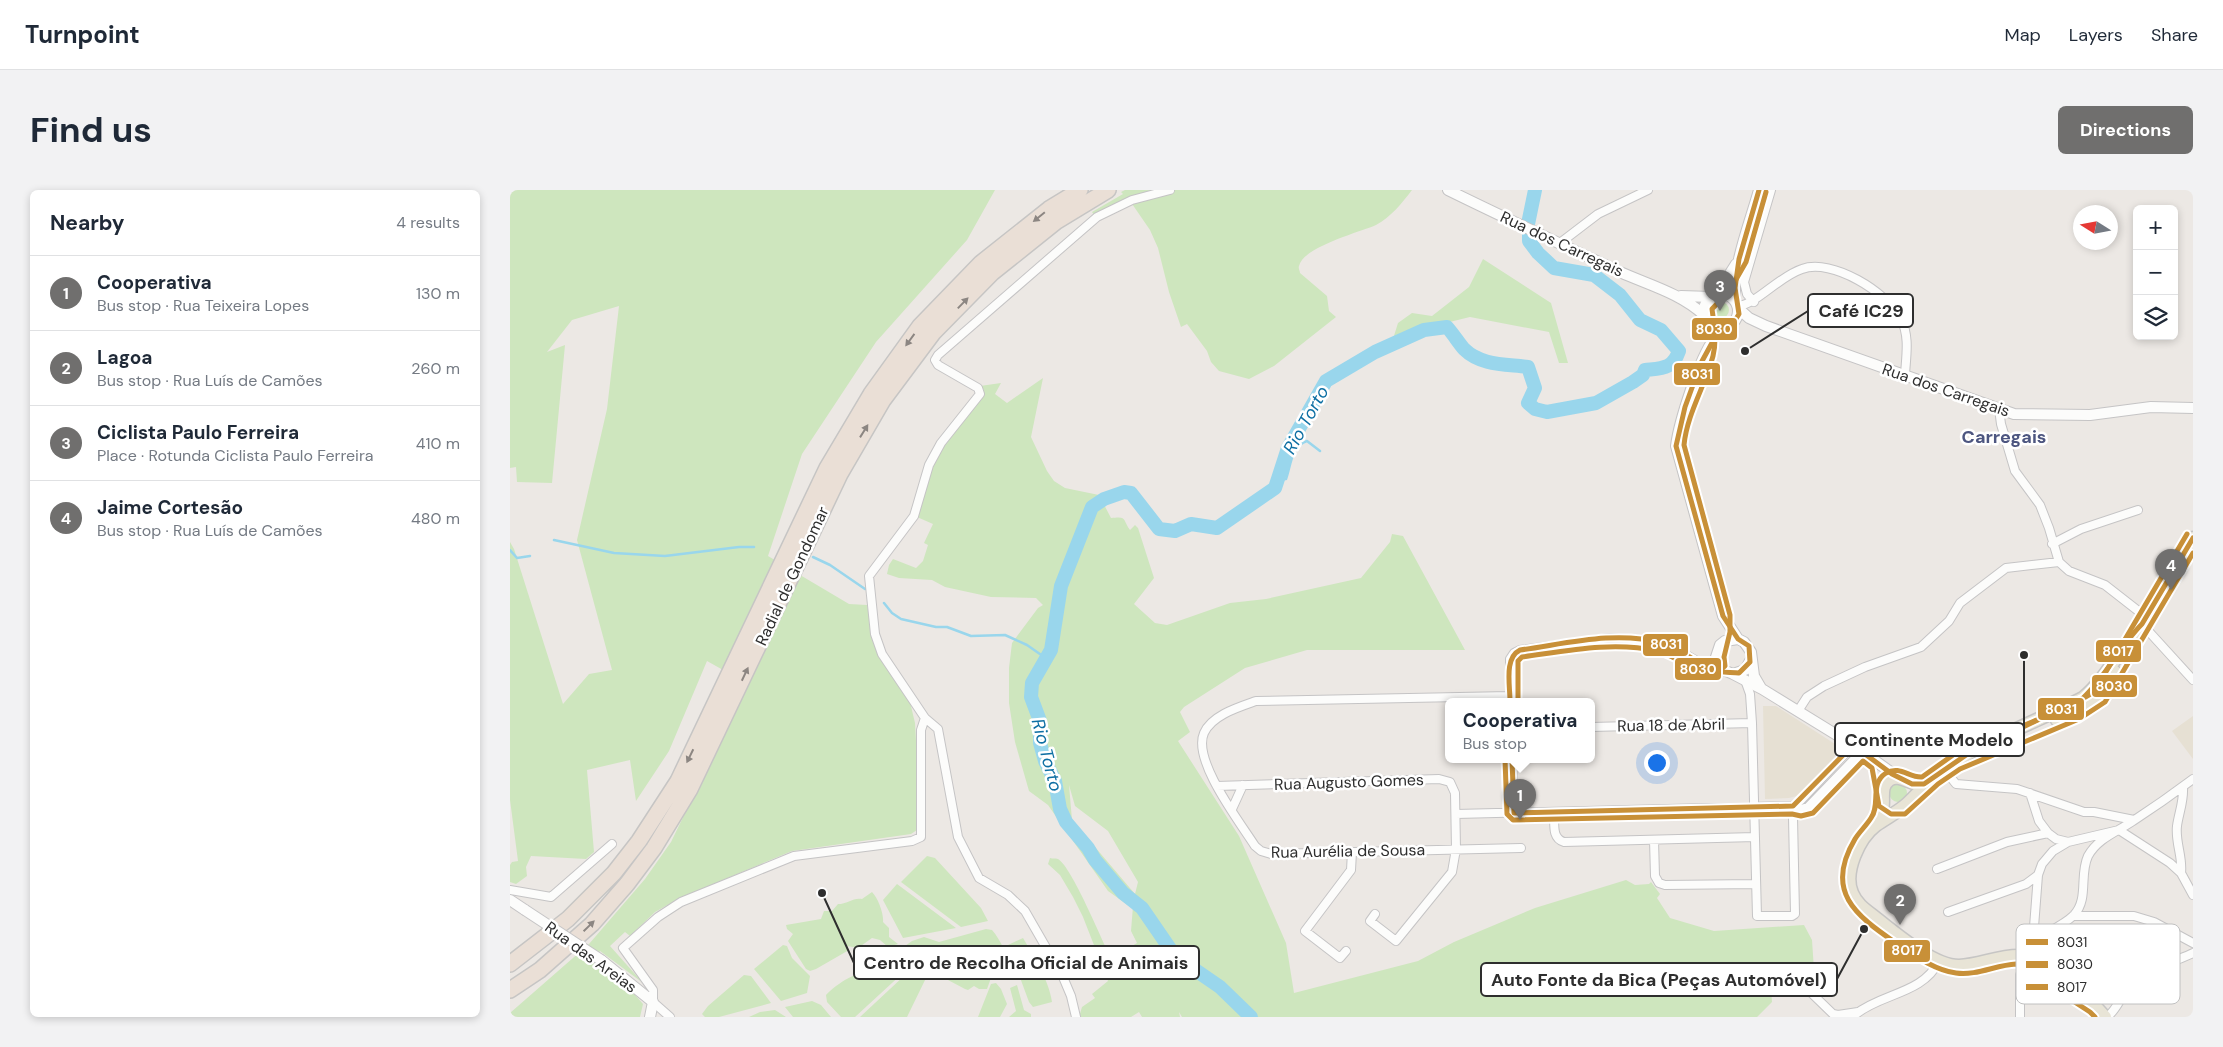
<!DOCTYPE html>
<html lang="en">
<head>
<meta charset="utf-8">
<style>
	:root { --surface:#fff; --page:#f2f2f3; --text:#1f2937; --muted:#747a83; --line:#e0e1e3; --accent:#706f6e }
	body { margin:0; font-family:"DM Sans",sans-serif; background:var(--page); color:var(--text) }
	.controls { position:absolute; right:15px; top:15px; display:grid; overflow:hidden; border-radius:8px; box-shadow:0 2px 8px #0003 }
	.controls button { width:45px; height:45px; display:grid; place-items:center; padding:0; border:0; border-bottom:1px solid var(--line); background:var(--surface); color:var(--text); font:25px sans-serif }
	.compass { position:absolute; left:1563px; top:15px; width:45px; height:45px; border-radius:50%; background:var(--surface); box-shadow:0 2px 8px #0003; rotate:281deg }
	.you { position:absolute; left:1146px; top:572px; width:18px; height:18px; margin:-12px; border:4px solid #fff; border-radius:50%; background:#1a73e8; box-shadow:0 0 0 8px #1a73e833 }
	.badge { display:grid; place-items:center; width:32px; height:32px; border-radius:50%; background:var(--accent); color:#fff; font-size:16px; font-weight:700 }
	.pin { position:absolute; translate:-50% -41px; filter:drop-shadow(0 1px 2px #0008) }
	.pin::after { content:''; position:absolute; top:26px; width:18px; height:15px; background:inherit; clip-path:polygon(0 0,100% 0,50% 100%) }
	.popup { position:absolute; left:935px; top:508px; width:150px; height:65px; box-sizing:border-box; display:grid; place-content:center; border-radius:8px; background:var(--surface); filter:drop-shadow(0 1px 4px #0005); font-size:16px; white-space:nowrap; color:var(--muted) }
	.popup b { font-size:19px; color:var(--text) }
	.popup::after { content:''; position:absolute; left:50%; top:100%; margin-left:-10px; border:10px solid transparent; border-top-color:var(--surface) }
	.list { margin:0; padding:0; list-style:none }
	h2 { display:flex; justify-content:space-between; align-items:center; height:65px; margin:0; padding:0 20px; font-size:21px }
	h2 small { font-size:16px; font-weight:400; color:var(--muted) }
	.list li { display:grid; grid-template-columns:32px 1fr auto; gap:15px; align-items:center; box-sizing:border-box; height:75px; padding:0 20px; border-top:1px solid var(--line) }
	.list b { display:block; font-size:19px; white-space:nowrap }
	.list p { margin:0; font-size:16px; white-space:nowrap; color:var(--muted) }
	.list em { font-size:16px; font-style:normal; color:var(--muted) }
	.icon { flex:none; width:28px; height:28px; fill:none; stroke:currentColor; stroke-width:2; stroke-linecap:round; stroke-linejoin:round }
	.map { position:relative; flex:none; width:1683px; height:827px; overflow:hidden; border-radius:8px }
	header { display:flex; align-items:center; gap:30px; box-sizing:border-box; height:70px; padding:0 25px; background:var(--surface); border-bottom:1px solid var(--line) }
	header strong { font-size:24px }
	nav { display:flex; gap:28px; margin-inline-start:auto; font-size:18px }
	.intro { display:flex; align-items:center; justify-content:space-between; box-sizing:border-box; height:120px; padding:0 30px }
	h1 { margin:0; font-size:35px }
	.button { padding:12px 22px; border-radius:8px; background:var(--accent); color:#fff; font-size:18px; font-weight:700 }
	main { display:flex; gap:30px; padding:0 30px }
	aside { flex:1; background:var(--surface); border-radius:8px; box-shadow:0 2px 8px #0003 }
	.map>svg:first-child { display:block }
	.education { fill:#e6e0d3 }
	.green { fill:#cee6be; fill-rule:evenodd }
	.lines { fill:none; stroke-linecap:round; stroke-linejoin:round }
	.stream { stroke:#99d6ec; stroke-width:2.5 }
	.river { stroke:#99d6ec; stroke-width:14 }
	.minor-casing { stroke:#c5c4c5; stroke-width:10 }
	.tertiary-casing { stroke:#c5c4c5; stroke-width:12 }
	.primary-casing { stroke:#c6c5c4; stroke-width:15 }
	.motorway-casing { stroke:#c6c5c4; stroke-width:18 }
	.minor { stroke:#fcfcfb; stroke-width:8 }
	.tertiary { stroke:#fcfcfb; stroke-width:10 }
	.primary { stroke:#e8e4d6; stroke-width:12 }
	.motorway { stroke:#eadfd6; stroke-width:15 }
	.tertiary-bridge-casing { stroke:#c5c4c5; stroke-width:12; stroke-linecap:butt }
	.tertiary-bridge { stroke:#fcfcfb; stroke-width:10 }
	.bus-1-casing { stroke:#fff; stroke-width:9 }
	.bus-2-casing { stroke:#fff; stroke-width:9 }
	.bus-3-casing { stroke:#fff; stroke-width:9 }
	.bus-1 { stroke:#c89038; stroke-width:5 }
	.bus-2 { stroke:#c89038; stroke-width:5 }
	.bus-3 { stroke:#c89038; stroke-width:5 }
	.oneway { fill:#8c8682 }
	.labels { text-anchor:middle; dominant-baseline:central; stroke-width:5; stroke-linejoin:round; paint-order:stroke }
	.street-label { font-size:16px; fill:#2e2e2e; stroke:#fff }
	.water-label { font-size:18px; font-style:italic; fill:#0d6fa3; stroke:#fff }
	.neighbourhood-label { font-size:18px; font-weight:bold; fill:#4d5680; stroke:#fff }
	.key { fill:#fff; stroke:#c0c0c0; stroke-width:1 }
	.key-label { font-size:14px; fill:#2e2e2e }
	.leader { fill:none; stroke:#2e2e2e; stroke-width:2 }
	.callout-dot { fill:#2e2e2e; stroke:#fff; stroke-width:2 }
	.callout { fill:#fff; stroke:#2e2e2e; stroke-width:2 }
	.callout-label { font-size:18px; text-anchor:middle; font-weight:bold; fill:#2e2e2e }
	.line-badge { stroke:#fff; stroke-width:2 }
	.badge-label { font-size:14px; text-anchor:middle; font-weight:bold; fill:#fff }
</style>
</head>
<body>
<header>
<strong>Turnpoint</strong>
<nav><a>Map</a><a>Layers</a><a>Share</a></nav>
</header>
<div class="intro"><h1>Find us</h1><a class="button">Directions</a></div>
<main>
<aside>
<h2>Nearby<small>4 results</small></h2>
<ul class="list">
<li><span class="badge">1</span><div><b>Cooperativa</b><p>Bus stop · Rua Teixeira Lopes</p></div><em>130 m</em></li>
<li><span class="badge">2</span><div><b>Lagoa</b><p>Bus stop · Rua Luís de Camões</p></div><em>260 m</em></li>
<li><span class="badge">3</span><div><b>Ciclista Paulo Ferreira</b><p>Place · Rotunda Ciclista Paulo Ferreira</p></div><em>410 m</em></li>
<li><span class="badge">4</span><div><b>Jaime Cortesão</b><p>Bus stop · Rua Luís de Camões</p></div><em>480 m</em></li>
</ul>
</aside>
<div class="map">
<svg width="1683" height="827" viewBox="0 0 1683 827">
	<rect width="100%" height="100%" fill="#ece8e4"/>
	<path class="education" d="M1253,516H1266L1325,554L1326,564L1323,569L1287,606L1279,608L1255,609Z
		M1683,526V569L1662,541Z"/>
	<path class="green" d="M0,0H485L457,50L366,152L292,264L258,366L339,414L357,415L368,465L400,512L405,533L410,620L407,640L401,644L282,661L170,708L145,722L120,746L115,742L100,756L133,793L90,761L82,772L126,806L133,814L130,827H0V823L79,754L135,689L161,652L238,494L197,471L159,561L126,611L120,570L77,580L84,662L76,669L21,666L16,677L17,686L6,694L0,692V675L2,672L8,671L0,610V352L4,359L53,514L79,484L102,480L67,350L97,219L109,116L62,130L37,162L55,155L42,293L7,292L6,277L0,278Z
		M615,0H902C892,13 881,27 866,35C850,42 793,57 789,76C788,78 790,81 790,83L817,106L819,121L826,127L764,176L739,189L709,181L701,172L697,161L677,134L671,137L659,102L648,58L640,40L618,8L584,25L582,22L613,4L611,2Z
		M973,69L1041,113L1058,173H1049L1039,142L960,127L911,139L883,149L888,133L902,123L922,126L959,97Z
		M1203 120a8 8 0 1 1 16 0a8 8 0 1 1-16 0Z
		M533,188L521,247L537,281L544,291L555,298L589,305L601,328C618,326 612,329 620,340L625,335L628,338L644,388L624,414L645,433L657,435L720,413L756,409L851,388L880,352L882,344L893,346L955,460H797L735,478L674,517L670,522L680,542L668,551L729,646L776,753L784,803L908,771L944,752L1025,718L1116,690L1125,695L1139,694L1141,692L1150,704L1147,708L1160,728L1204,741L1294,735L1302,750L1304,780L1289,788H1260L1262,812L1247,827H672L669,822L670,827H632L629,822L621,827H569L572,817L585,808L582,804L598,791L573,727L563,707L550,685L538,674L540,668C543,669 545,668 548,669C562,677 592,751 601,768L627,753L621,741L623,716L622,718L598,701L538,615L519,601L505,552L499,513V478L502,453L528,418L533,415L526,408L481,407L435,397L422,390L389,388L377,384L379,375L383,369L406,378L413,371L418,355L414,353L423,334L407,327L414,295L428,264L471,209L474,200L470,196L491,193L485,204L497,213ZM559,595L565,616L598,641L628,692L625,704L562,630Z
		M1379 603a9 9 0 1 1 18 0a9 9 0 1 1-18 0Z
		M417,666L425,668L471,718L478,731L451,737L391,692Z
		M387,694L446,738L393,748L373,710Z
		M362,702C368,708 374,724 373,732L379,738V747L388,754L378,757L370,750L362,748L348,758L337,756L339,760L306,779L300,781L296,779L278,751L283,744L277,739L276,735L311,729L314,721H322L328,714C337,714 344,707 352,709Z
		M476,739L482,740C491,750 498,767 500,780L491,782L487,788H481L477,799H469L464,796L458,800L455,799L421,781C415,765 417,763 399,760L395,756L402,751L414,747L429,752Z
		M513,748C524,767 539,790 542,812L523,817L519,812L498,755Z
		M273,755L277,756L282,768L300,786L297,803L271,811L244,779Z
		M386,763L397,765L407,770L345,827H331L317,812L316,805C327,793 349,780 366,780L376,766Z
		M410,771L416,777L417,786L397,827H350Z
		M234,785L241,786L261,813L209,827H195L192,824L198,816Z
		M486,793L491,799L497,814L490,827H468L481,794Z
		M507,795L514,820L521,824V827H499L506,821L500,798Z
		M302,811L311,815L321,827H283L275,817Z
		M265,820L276,827H239L250,822Z"/>
	<g class="lines">
		<path class="stream" d="M767,290L776,289C781,275 781,256 797,251L810,261
			M44,350L104,363L155,366L229,357H244
			M0,360L7,368L20,366
			M303,367L320,375L355,399
			M374,413L382,423L391,429L426,437H437L461,446L495,445L517,455L537,469"/>
		<path class="river" d="M1018,34L1025,0
			M741,827L710,797L665,766L632,718L613,703L585,670L578,658L556,632L550,619L545,591L535,571L530,553V531L521,507L522,493L541,460L551,396L582,317L594,309L614,302L621,303L649,339L665,341L681,334L707,338L765,298L778,258L816,191L865,162L914,140L937,137C944,145 948,152 954,159C971,176 997,174 1018,177L1025,198L1018,213L1025,219L1037,222L1086,213L1123,192L1133,185L1135,180C1152,178 1163,179 1169,161L1151,140L1130,130L1110,105L1084,85L1044,78L1028,63L1019,51V44"/>
		<g class="minor-casing">
			<path id="minor" d="M1050,53L1088,24L1138,0
				M1244,112L1237,104L1234,92L1261,0
				M1228,116C1247,114 1268,87 1292,79C1322,68 1377,102 1391,129C1400,147 1396,166 1395,185
				M1489,219L1491,234L1505,281L1530,315L1539,338L1549,372L1559,381L1595,395L1636,427
				M1542,354L1571,339L1628,320
				M1632,434L1683,490
				M1235,490L1240,504L1242,533L1247,726H1282L1285,724L1283,627
				M1000,506L746,511C729,517 702,525 694,543C682,570 729,631 745,656L751,661L761,664L1011,658
				M1000,511V469L1004,463L1010,460L1100,448L1121,449L1151,453L1168,460L1204,481L1216,482
				M1288,521L1297,507L1314,496L1355,477L1411,457L1439,431L1450,413L1496,378L1549,372
				M1081,537L1242,533
				M1002,569L1004,623
				M1434,579L1446,594L1507,599L1574,622H1584L1624,630
				M707,596L929,589L940,592L945,603L946,659L942,682L886,751L860,731L865,724
				M1520,603L1529,631L1538,643L1546,649L1558,652L1609,640L1660,673L1671,683L1683,705
				M1283,616L1291,610L1343,555
				M722,619L733,595
				M1044,622C1045,633 1041,648 1054,652L1245,647
				M946,624L1283,616L1291,619L1298,617L1352,561
				M1144,650L1145,686L1149,693L1155,695L1246,694
				M1427,679L1497,652L1538,643
				M1671,683C1673,667 1665,652 1667,636C1669,622 1674,611 1673,597
				M0,700L41,707L102,654
				M1438,722L1516,694L1528,685
				M1563,726H1624L1644,732L1683,753
				M1530,747L1524,737L1528,685L1532,674L1543,661L1558,652
				M836,761L830,768L795,741L841,680L842,662
				M1508,766C1520,746 1548,741 1564,725C1579,709 1569,685 1578,666C1588,648 1607,642 1623,631C1643,618 1663,604 1683,589
				M1234,782L1256,787L1284,791L1292,794L1323,824L1328,825L1348,822
				M1346,824C1372,803 1413,804 1429,771
				M160,827L143,812V800L113,758L148,727L171,712L284,666L402,651L411,647V540L415,528
				M566,827L561,806L553,787L515,721L498,705L469,688L448,647L428,539L415,528L372,464L365,444L359,386L404,326L419,275L431,253L470,204L468,198L428,175L425,170L428,165L587,27L622,10L660,0
				M1510,827V785L1516,769
				M1597,827C1609,818 1611,803 1623,793C1634,782 1668,770 1683,763"/>
		</g>
		<g class="tertiary-casing">
			<path id="tertiary" d="M938,0C995,28 1053,55 1110,82C1139,95 1170,103 1194,125
				M1194 121a17 17 0 1 1 34 0a17 17 0 1 1-34 0Z
				M1207,104L1226,74
				M1171,106L1201,107
				M1225,111C1223,73 1239,36 1249,0
				M1229,119L1239,128L1256,136L1504,224L1580,225L1641,217L1683,218
				M1215,138C1211,142 1207,145 1204,149C1189,169 1169,232 1166,256L1213,426L1228,449
				M1241,469L1235,480L1223,484L1211,479L1206,467L1210,455L1215,451L1228,449L1234,452L1241,462L1244,486L1251,498
				M1223,484L1252,499L1343,555L1389,588
				M0,710L15,720
				M91,770L143,812L140,827"/>
		</g>
		<g class="primary-casing">
			<path id="primary" d="M1629,441L1683,348
				M1547,530C1579,517 1588,512 1605,482
				M1366,635C1369,630 1371,626 1372,620C1375,610 1369,597 1379,590C1391,582 1401,598 1417,593
				M1595,827L1585,816L1508,766C1488,766 1469,775 1449,776C1422,776 1383,741 1362,725C1354,719 1346,713 1342,703C1333,682 1349,648 1366,635C1376,628 1388,622 1397,614C1409,603 1419,590 1432,580C1473,551 1528,531 1573,508C1598,488 1610,456 1632,434"/>
		</g>
		<g class="motorway-casing">
			<path id="motorway" d="M0,774L58,729L104,683L129,651L168,591L317,278L361,204L410,136L471,73L539,19L570,0
				M0,800L30,780L82,734L117,694L144,658L180,599L330,284L373,210L423,143L482,83L547,31L598,0"/>
		</g>
		<use href="#minor" class="minor"/>
		<use href="#tertiary" class="tertiary"/>
		<use href="#primary" class="primary"/>
		<use href="#motorway" class="motorway"/>
		<g class="tertiary-bridge-casing">
			<path id="tertiary-bridge" d="M15,720L91,770"/>
		</g>
		<use href="#tertiary-bridge" class="tertiary-bridge"/>
		<g class="bus-1-casing">
			<path id="bus-1" d="M1000,511C1000,495 994,468 1010,460C1055,454 1106,440 1151,453C1170,458 1185,472 1202,480C1210,483 1221,482 1229,483L1240,472L1239,456L1228,449L1213,426L1166,256L1175,217L1191,173L1203,151L1224,132L1229,124L1225,98L1229,69L1249,0
				M1002,569L1004,623L1283,616L1343,555L1382,584L1402,594H1414L1459,563L1573,508C1596,486 1610,456 1632,434L1683,348"/>
		</g>
		<g class="bus-2-casing">
			<path id="bus-2" d="M1008,511V471L1012,467C1056,461 1103,451 1147,461C1164,464 1200,494 1215,476L1214,467L1220,442V425L1174,255C1177,224 1195,196 1203,166C1207,150 1204,134 1202,119L1220,100L1236,72L1256,2
				M995,569L997,624L1003,630L1282,624L1291,626L1303,623L1353,571L1362,578L1369,616L1381,624H1395L1428,594L1450,579L1569,529L1595,512L1683,363"/>
		</g>
		<g class="bus-3-casing">
			<path id="bus-3" d="M1585,827L1580,822L1506,774C1486,775 1466,786 1446,783C1424,780 1404,765 1386,753C1345,725 1314,701 1345,649C1350,641 1356,636 1361,628C1371,615 1359,594 1376,583C1390,575 1399,588 1412,587L1443,565L1558,517L1584,502L1677,344"/>
		</g>
		<use href="#bus-1" class="bus-1"/>
		<use href="#bus-2" class="bus-2"/>
		<use href="#bus-3" class="bus-3"/>
	</g>
	<defs><path id="oneway-solid" d="M-6-.8H1V-3.2L6.5 0L1 3.2V.8H-6Z" transform="scale(1.25)"/></defs>
	<g class="oneway">
		<use href="#oneway-solid" transform="translate(529 27) rotate(141)"/>
		<use href="#oneway-solid" transform="translate(453 113) rotate(-46)"/>
		<use href="#oneway-solid" transform="translate(400 150) rotate(126)"/>
		<use href="#oneway-solid" transform="translate(354 241) rotate(-58)"/>
		<use href="#oneway-solid" transform="translate(235 484) rotate(-65)"/>
		<use href="#oneway-solid" transform="translate(180 566) rotate(116)"/>
		<use href="#oneway-solid" transform="translate(79 736) rotate(-44)"/>
	</g>
	<g class="labels">
		<g class="street-label">
			<text transform="translate(1052 54) rotate(25)">Rua dos Carregais</text>
			<text transform="translate(1436 200) rotate(19)">Rua dos Carregais</text>
			<text transform="translate(282 386) rotate(-65)">Radial de Gondomar</text>
			<text transform="translate(1161 535) rotate(-1)">Rua 18 de Abril</text>
			<text transform="translate(839 592) rotate(-2)">Rua Augusto Gomes</text>
			<text transform="translate(838 661) rotate(-1)">Rua Aurélia de Sousa</text>
			<text transform="translate(81 767) rotate(36)">Rua das Areias</text>
		</g>
		<g class="water-label">
			<text transform="translate(796 230) rotate(-61)">Rio Torto</text>
			<text transform="translate(537 565) rotate(75)">Rio Torto</text>
		</g>
		<g class="neighbourhood-label">
			<text x="1494" y="247">Carregais</text>
		</g>
	</g>
	<rect x="1506" y="734" width="164" height="80" rx="8" class="key"/>
	<rect x="1516" y="749" width="22" height="6" fill="#c89038"/>
	<rect x="1516" y="771" width="22" height="7" fill="#c89038"/>
	<rect x="1516" y="794" width="22" height="6" fill="#c89038"/>
	<g class="key-label">
		<text x="1547" y="757">8031</text>
		<text x="1547" y="779">8030</text>
		<text x="1547" y="802">8017</text>
	</g>
	<path class="leader" d="M1235 161L1298 121M1514 465L1514 549M312 703L344 773M1354 739L1327 789"/>
	<g class="callout-dot">
		<circle cx="1235" cy="161" r="5"/>
		<circle cx="1514" cy="465" r="5"/>
		<circle cx="312" cy="703" r="5"/>
		<circle cx="1354" cy="739" r="5"/>
	</g>
	<g class="callout">
		<rect x="1298" y="104" width="105" height="33" rx="5"/>
		<rect x="1325" y="533" width="189" height="33" rx="5"/>
		<rect x="344" y="756" width="345" height="33" rx="5"/>
		<rect x="971" y="773" width="356" height="33" rx="5"/>
	</g>
	<g class="callout-label">
		<text x="1351" y="127">Café IC29</text>
		<text x="1419" y="556">Continente Modelo</text>
		<text x="516" y="779">Centro de Recolha Oficial de Animais</text>
		<text x="1149" y="796">Auto Fonte da Bica (Peças Automóvel)</text>
	</g>
	<g class="line-badge">
		<rect x="1181" y="127" width="47" height="24" rx="5" fill="#c89038"/>
		<rect x="1163" y="172" width="48" height="24" rx="5" fill="#c89038"/>
		<rect x="1132" y="443" width="47" height="24" rx="5" fill="#c89038"/>
		<rect x="1585" y="449" width="47" height="24" rx="5" fill="#c89038"/>
		<rect x="1164" y="467" width="48" height="24" rx="5" fill="#c89038"/>
		<rect x="1581" y="484" width="47" height="24" rx="5" fill="#c89038"/>
		<rect x="1527" y="507" width="48" height="24" rx="5" fill="#c89038"/>
		<rect x="1373" y="749" width="48" height="24" rx="5" fill="#c89038"/>
	</g>
	<g class="badge-label">
		<text x="1204" y="144">8030</text>
		<text x="1187" y="189">8031</text>
		<text x="1156" y="459">8031</text>
		<text x="1608" y="466">8017</text>
		<text x="1188" y="484">8030</text>
		<text x="1604" y="501">8030</text>
		<text x="1551" y="524">8031</text>
		<text x="1397" y="765">8017</text>
	</g>
</svg>
<div class="controls">
<button>+</button>
<button>−</button>
<button><svg class="icon" aria-label="layers" viewBox="0 0 24 24"><path d="M12 4l9 5-9 5-9-5zM3 14l9 5 9-5"/></svg></button>
</div>
<svg class="compass" viewBox="-18 -18 36 36"><path d="M0-13l5 13h-10z" fill="#e53935"/><path d="M0 13l5-13h-10z" fill="#747a83"/></svg>
<div class="you"></div>
<div class="pin badge" style="left:1010px;top:630px">1</div>
<div class="popup"><b>Cooperativa</b>Bus stop</div>
<div class="pin badge" style="left:1390px;top:735px">2</div>
<div class="pin badge" style="left:1210px;top:121px">3</div>
<div class="pin badge" style="left:1661px;top:400px">4</div>
</div>
</main>
</body>
</html>
